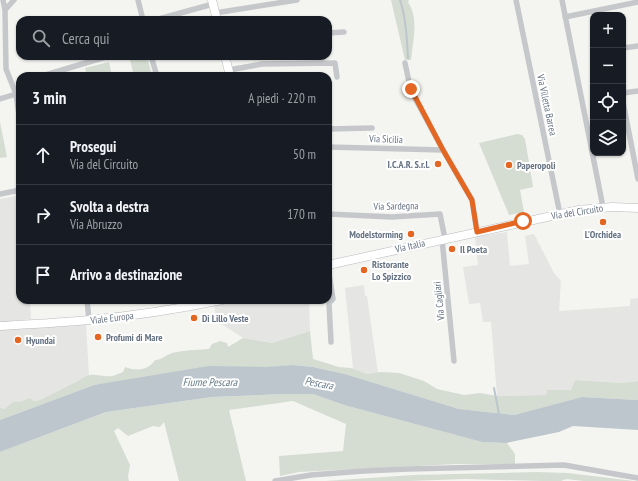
<!DOCTYPE html>
<html lang="it">
<head>
<meta charset="utf-8">
<style>
	:root { --surface:#171b24; --page:#242831; --text:#f1f3f6; --muted:#9ea1a6; --line:#363941 }
	body { margin:0; font-family:"PT Sans Narrow",sans-serif; background:var(--page); color:var(--text) }
	.controls { position:absolute; right:12px; top:12px; display:grid; overflow:hidden; border-radius:8px; box-shadow:0 1px 3px #0004 }
	.controls button { width:36px; height:36px; display:grid; place-items:center; padding:0; border:0; border-bottom:1px solid var(--line); background:var(--surface); color:var(--text); font:20px sans-serif }
	.stop { position:absolute; width:12px; height:12px; margin:-9px; border:3px solid #e36623; border-radius:50%; background:#fff }
	.stop.end { background:#e36623; border-color:#fff; box-shadow:0 1px 4px #0008 }
	.list { margin:0; padding:0; list-style:none }
	h2 { display:flex; justify-content:space-between; align-items:center; height:52px; margin:0; padding:0 16px; font-size:17px }
	h2 small { font-size:13px; font-weight:400; color:var(--muted) }
	.list li { display:grid; grid-template-columns:26px 1fr auto; gap:12px; align-items:center; box-sizing:border-box; height:60px; padding:0 16px; border-top:1px solid var(--line) }
	.list b { display:block; font-size:15px; white-space:nowrap }
	.list p { margin:0; font-size:13px; white-space:nowrap; color:var(--muted) }
	.list em { font-size:13px; font-style:normal; color:var(--muted) }
	.icon { flex:none; width:22px; height:22px; fill:none; stroke:currentColor; stroke-width:2; stroke-linecap:round; stroke-linejoin:round }
	.map { position:relative; flex:none; width:638px; height:481px; overflow:hidden }
	.search { position:absolute; background:var(--surface); box-shadow:0 1px 3px #0004; left:16px; top:16px; width:316px; height:44px; display:flex; align-items:center; gap:10px; box-sizing:border-box; padding:0 14px; border-radius:12px; color:var(--muted); font-size:15px }
	.panel { position:absolute; background:var(--surface); box-shadow:0 1px 3px #0004; left:16px; top:72px; width:316px; height:232px; border-radius:12px }
	.map>svg:first-child { display:block }
	.built { fill:#e5e6e4 }
	.green { fill:#d5dcd2 }
	.water { fill:#bdc6cc }
	.lines { fill:none; stroke-linecap:round; stroke-linejoin:round }
	.stream { stroke:#bdc6cc; stroke-width:2 }
	.secondary-casing { stroke:#b7babf; stroke-width:9 }
	.minor { stroke:#c5c7cb; stroke-width:5.5 }
	.secondary { stroke:#fff; stroke-width:8 }
	.route { stroke:#e36623; stroke-width:5 }
	.poi-dot { fill:#e36623; stroke:#fff; stroke-width:1.5 }
	.labels { text-anchor:middle; dominant-baseline:central; stroke-width:4; stroke-linejoin:round; paint-order:stroke }
	.street-label { font-size:10px; fill:#647182; stroke:#fff }
	.poi-label { font-size:10px; font-weight:bold; fill:#647182; stroke:#fff; text-anchor:start }
	.water-label { font-size:11px; font-style:italic; fill:#647986; stroke:#fff }
</style>
</head>
<body>
<div class="map">
<svg width="638" height="481" viewBox="0 0 638 481">
	<rect width="100%" height="100%" fill="#f4f5f1"/>
	<path class="built" d="M15,196L20,228V300H30L31,319L0,322V199Z
		M507,232L510,266L529,264L525,236L534,234L554,273L561,281L559,311L630,306V299L638,298V381L622,383L575,380L571,390H547L546,395L497,396L491,322H483L480,303L469,304L463,267L478,265L475,237Z
		M364,285L365,296H367L378,373L367,374L353,369L345,288Z
		M233,300H309L310,331L272,343L243,338L217,321L214,306Z
		M86,324L89,375L85,376L81,380L40,400L34,401L30,398L19,402H13L4,409H0V330Z"/>
	<path class="green" d="M391,0H409L408,2C419,19 413,40 411,60H405Z
		M129,56H147L152,76H134Z
		M109,62L112,76H87L85,68Z
		M0,122L7,157L0,158Z
		M517,134L522,135L525,139L533,187L520,190L524,212L509,215L479,143Z
		M310,331L313,359L339,367L351,368L367,374L381,372L399,373L424,381L437,389L464,395L480,393L497,396L546,395L547,390H571L575,380L622,383L638,381V400L582,397L514,415L459,409L345,374L313,367L293,365L94,385L0,420V408L4,409L13,402H19L30,398L34,401L40,400L80,380C92,370 100,378 113,376C116,375 120,373 123,372L125,367C135,371 148,371 155,360C162,360 166,355 172,353C185,350 196,350 209,349L212,344L220,341L227,343L228,347L243,338L272,343Z
		M287,394H313L344,405L482,442L507,443L515,454V464H456L299,472L280,476L279,456L343,451L346,424L293,401L229,410L246,481H179L164,422L160,427L153,426L128,436L118,428L114,431L130,465L128,477L129,481H0V452L106,412L212,397Z
		M537,472L568,473L634,481H584L566,479L561,481H542L465,479L409,481H325L413,475Z"/>
	<path class="water" d="M293,365L313,367L345,374L459,409L514,415L582,397L638,400V430L573,426L559,432L506,443L482,442L344,405L313,394H287L212,397L106,412L0,452V420L94,385L209,366L266,367Z"/>
	<g class="lines">
		<path class="stream" d="M400,0C406,18 407,39 408,58
			M494,388L499,414"/>
		<g class="secondary-casing">
			<path id="secondary" d="M212,0L217,20
				M225,56L230,76
				M328,265L579,210L612,207L638,208
				M0,326C30,324 59,323 89,320C133,316 178,309 222,300"/>
		</g>
		<path class="minor" d="M3,0L5,10
			M14,0L5,10L6,69L16,94L20,122
			M138,0L143,20
			M516,0L560,214
			M562,0L603,207
			M215,13L297,0
			M565,17L638,2
			M155,20L213,4
			M328,33L344,32
			M623,48L638,46
			M151,56L157,76
			M405,63L411,91L443,150L472,200L477,232
			M229,70L262,64L335,63L337,77
			M42,76L109,56
			M623,93L638,91
			M0,99L16,94L20,90
			M623,102L638,179
			M328,129L372,128
			M328,147L443,150
			M0,194L20,190
			M328,214L392,217L440,214L445,239
			M442,239L454,361
			M328,268L333,299L329,303L331,342
			M87,300L89,320
			M275,481L311,475L364,471L408,469L564,465L638,478"/>
		<use href="#secondary" class="secondary"/>
	</g>
	<g class="lines">
		<path class="route" d="M411,89L443,150L472,200L477,232L523,221"/>
	</g>
	<g class="poi-dot">
		<circle cx="438" cy="164" r="4"/>
		<circle cx="509" cy="165" r="4"/>
		<circle cx="603" cy="222" r="4"/>
		<circle cx="411" cy="234" r="4"/>
		<circle cx="452" cy="249" r="4"/>
		<circle cx="364" cy="270" r="4"/>
		<circle cx="194" cy="318" r="4"/>
		<circle cx="98" cy="337" r="4"/>
		<circle cx="18" cy="340" r="4"/>
	</g>
	<g class="labels">
		<g class="street-label">
			<text transform="translate(547 105) rotate(78)">Via Villetta Barrea</text>
			<text transform="translate(386 139) rotate(2)">Via Sicilia</text>
			<text transform="translate(396 206) rotate(-1)">Via Sardegna</text>
			<text transform="translate(577 212) rotate(-9)">Via del Circuito</text>
			<text transform="translate(410 246) rotate(-13)">Via Italia</text>
			<text transform="translate(439 301) rotate(-96)">Via Cagliari</text>
			<text transform="translate(112 318) rotate(-7)">Viale Europa</text>
		</g>
		<g class="poi-label">
			<text x="430" y="164" text-anchor="end">I.C.A.R. S.r.l.</text>
			<text x="517" y="165">Paperopoli</text>
			<text x="403" y="234" text-anchor="end">Modelstorming</text>
			<text x="603" y="234" text-anchor="middle">L'Orchidea</text>
			<text x="460" y="249">Il Poeta</text>
			<text x="372" y="264">Ristorante<tspan x="372" dy="12">Lo Spizzico</tspan></text>
			<text x="202" y="318">Di Lillo Veste</text>
			<text x="106" y="337">Profumi di Mare</text>
			<text x="26" y="340">Hyundai</text>
		</g>
		<g class="water-label">
			<text x="210" y="382">Fiume Pescara</text>
			<text transform="translate(319 383) rotate(11)">Pescara</text>
		</g>
	</g>
</svg>
<div class="controls">
<button>+</button>
<button>−</button>
<button><svg class="icon" aria-label="locate" viewBox="0 0 24 24"><circle cx="12" cy="12" r="6"/><path d="M12 2v4M12 18v4M2 12h4M18 12h4"/></svg></button>
<button><svg class="icon" aria-label="layers" viewBox="0 0 24 24"><path d="M12 4l9 5-9 5-9-5zM3 14l9 5 9-5"/></svg></button>
</div>
<div class="stop" style="left:523px;top:221px"></div>
<div class="stop end" style="left:411px;top:89px"></div>
<div class="search"><svg class="icon" aria-label="search" viewBox="0 0 24 24"><circle cx="10" cy="10" r="6"/><path d="M15 15l6 6"/></svg>Cerca qui</div>
<section class="panel">
<h2>3 min<small>A piedi · 220 m</small></h2>
<ul class="list">
<li><svg class="icon" aria-label="ahead" viewBox="0 0 24 24"><path d="M12 20V5M6 11l6-6 6 6"/></svg><div><b>Prosegui</b><p>Via del Circuito</p></div><em>50 m</em></li>
<li><svg class="icon" aria-label="right" viewBox="0 0 24 24"><path d="M7 20v-9h11M14 6l5 5-5 5"/></svg><div><b>Svolta a destra</b><p>Via Abruzzo</p></div><em>170 m</em></li>
<li><svg class="icon" aria-label="arrive" viewBox="0 0 24 24"><path d="M6 21V4h12l-3 4 3 4H6"/></svg><div><b>Arrivo a destinazione</b></div></li>
</ul>
</section>
</div>
</body>
</html>
